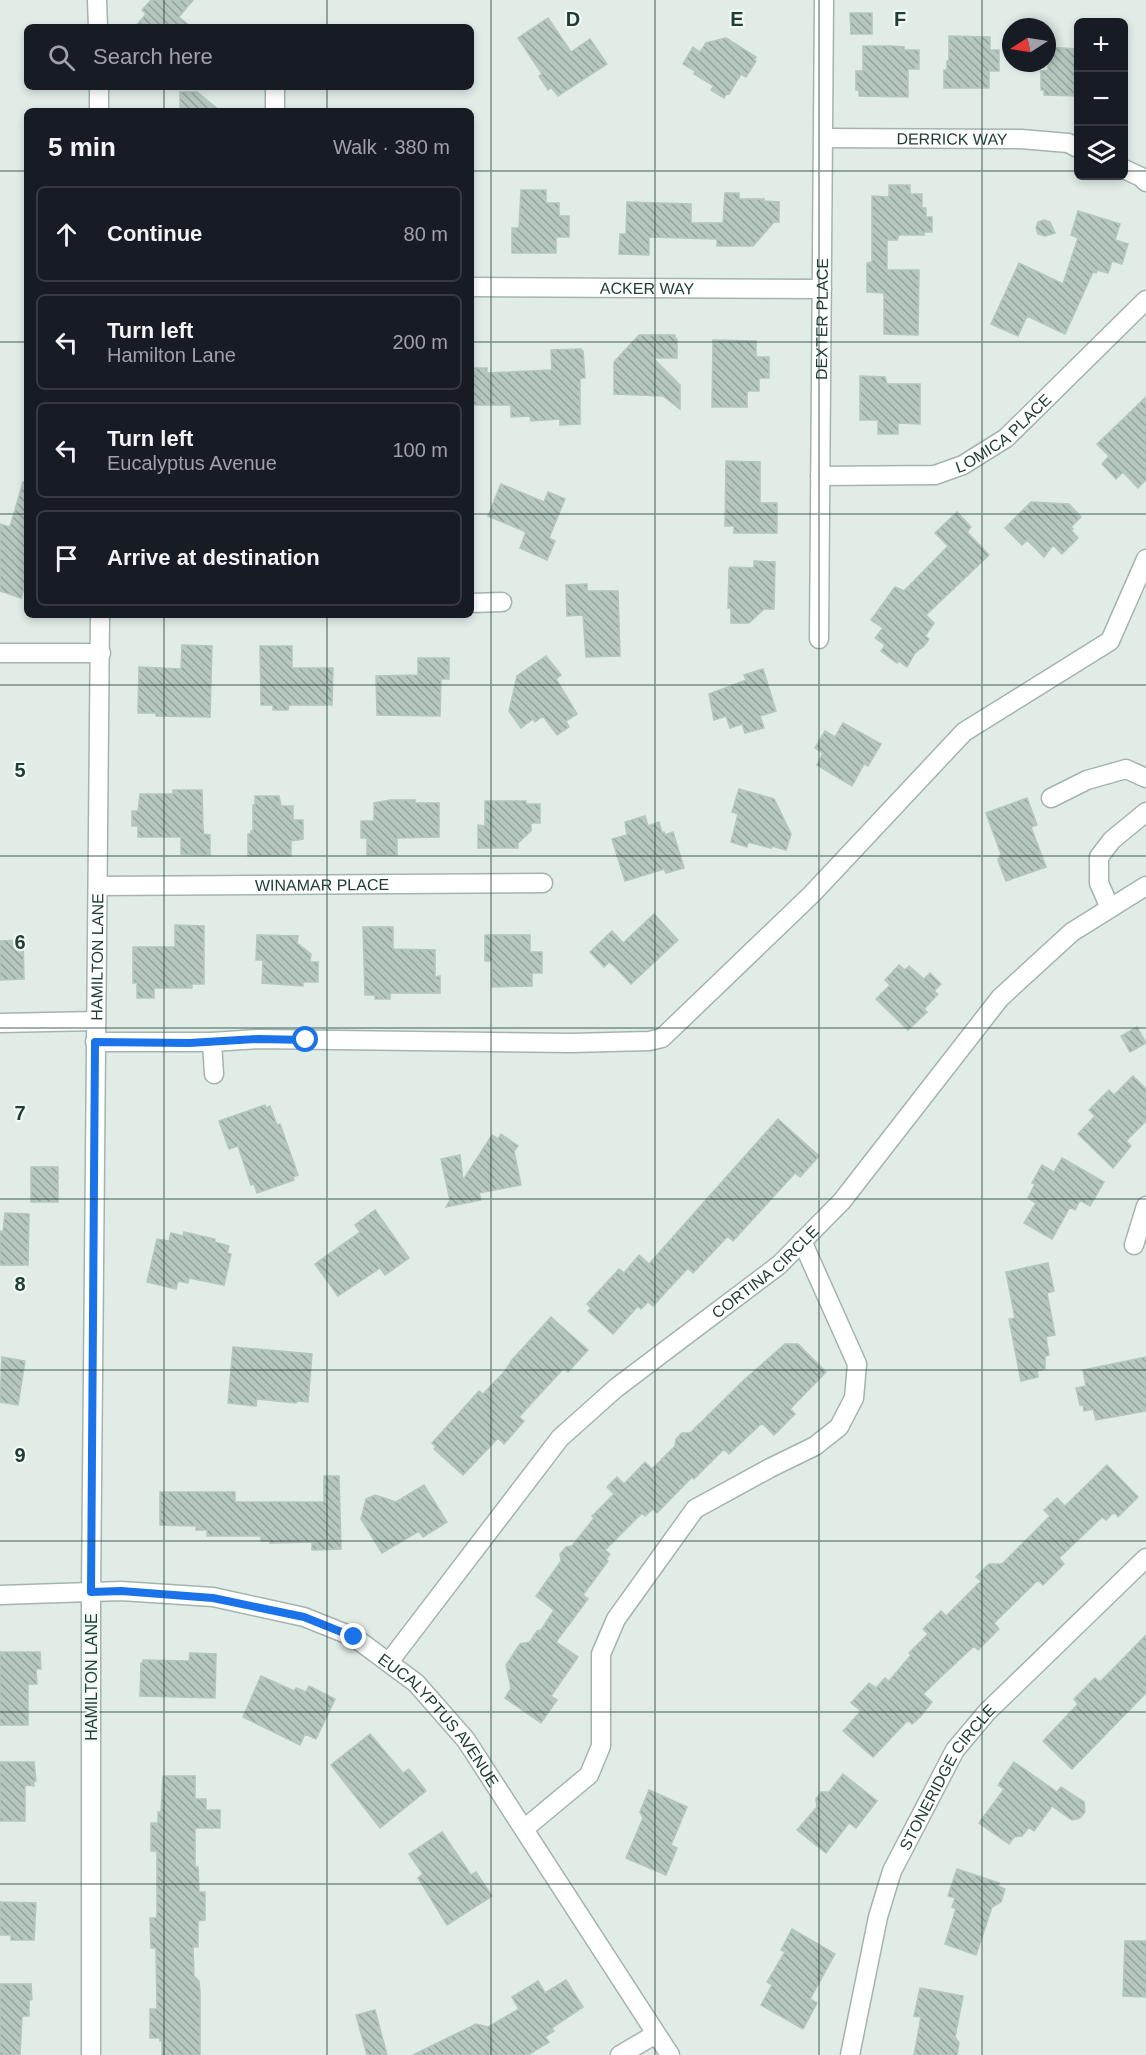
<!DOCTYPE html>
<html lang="en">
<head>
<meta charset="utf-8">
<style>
	:root { --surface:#171b24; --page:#242831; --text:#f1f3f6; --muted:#9ea1a6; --line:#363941 }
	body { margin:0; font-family:Helvetica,sans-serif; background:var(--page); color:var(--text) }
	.controls { position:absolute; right:18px; top:18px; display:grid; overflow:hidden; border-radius:9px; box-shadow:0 3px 9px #0003 }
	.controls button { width:54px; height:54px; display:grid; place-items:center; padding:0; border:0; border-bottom:2px solid var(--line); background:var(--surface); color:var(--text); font:30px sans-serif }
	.compass { position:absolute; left:1002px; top:18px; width:54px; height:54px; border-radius:50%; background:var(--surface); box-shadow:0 3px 9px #0003; rotate:258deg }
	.stop { position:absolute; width:18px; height:18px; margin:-14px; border:4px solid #1a73e8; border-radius:50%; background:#fff }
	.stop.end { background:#1a73e8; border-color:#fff; box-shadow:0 2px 6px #0008 }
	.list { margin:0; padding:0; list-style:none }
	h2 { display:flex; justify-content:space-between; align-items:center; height:78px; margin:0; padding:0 24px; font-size:26px }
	h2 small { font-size:20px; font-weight:400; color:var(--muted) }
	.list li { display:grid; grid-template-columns:39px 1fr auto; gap:18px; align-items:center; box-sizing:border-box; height:96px; margin:0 12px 12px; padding:0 12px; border:2px solid var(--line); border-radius:9px }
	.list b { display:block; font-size:22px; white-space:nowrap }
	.list p { margin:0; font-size:20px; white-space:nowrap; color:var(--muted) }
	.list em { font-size:20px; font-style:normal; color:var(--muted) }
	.icon { flex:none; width:33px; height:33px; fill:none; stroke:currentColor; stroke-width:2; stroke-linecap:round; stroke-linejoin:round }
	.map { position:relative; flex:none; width:1146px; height:2055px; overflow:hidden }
	.search { position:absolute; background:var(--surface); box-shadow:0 3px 9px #0003; left:24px; top:24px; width:450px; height:66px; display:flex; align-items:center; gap:15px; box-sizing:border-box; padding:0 21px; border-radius:9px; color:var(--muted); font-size:22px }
	.panel { position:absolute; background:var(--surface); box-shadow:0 3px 9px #0003; left:24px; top:108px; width:450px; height:510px; border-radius:9px }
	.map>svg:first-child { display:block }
	.building { fill:url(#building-back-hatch); stroke:#b3c6bf; stroke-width:1.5 }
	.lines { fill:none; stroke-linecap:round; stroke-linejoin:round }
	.minor-casing { stroke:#a3b4af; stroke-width:21 }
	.minor { stroke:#fff; stroke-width:18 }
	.route { stroke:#1a73e8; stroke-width:8 }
	.grid { fill:none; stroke:#203e37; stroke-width:1.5; stroke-opacity:0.55 }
	.labels { text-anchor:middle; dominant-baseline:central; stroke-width:4.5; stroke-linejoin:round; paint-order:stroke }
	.street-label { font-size:16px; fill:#203e37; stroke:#f1f9f5 }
	.grid-label { font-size:20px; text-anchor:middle; font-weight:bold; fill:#203e37; stroke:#f1f9f5; stroke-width:4.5; stroke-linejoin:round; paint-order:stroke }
</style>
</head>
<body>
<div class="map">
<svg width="1146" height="2055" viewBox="0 0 1146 2055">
	<defs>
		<pattern id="building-back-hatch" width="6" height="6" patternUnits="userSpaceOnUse" patternTransform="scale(1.5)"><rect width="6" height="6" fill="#b6c7c0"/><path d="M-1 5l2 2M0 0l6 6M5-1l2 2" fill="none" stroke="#94a39d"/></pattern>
	</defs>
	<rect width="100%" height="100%" fill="#e1ece7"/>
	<path class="building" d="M151,0H193L179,17L191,27H135L146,14L142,10Z
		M850,13H872V34H851Z
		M548,18L571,52L590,39L607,64L558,96L551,87L548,90L539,76L542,74L518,38Z
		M949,36L990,37V50H999V71H989V88H944V70H947V61H949Z
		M726,38L756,57L754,60L756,61L746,77L741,74L729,94L727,93L724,98L711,90L714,86L694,74L695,71L683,64L693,47L700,52L706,43Z
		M863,46H891L904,47V50H919V69H908V97L859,96V90H856V71H863Z
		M1048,47L1078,49V96L1044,95V90H1041V71H1048Z
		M180,92H197L220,111H180Z
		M889,185H910V194H922V208H926V217H932V232H924V235H899L897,240H887V270H919L918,335L884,334V293L867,292V263L872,262V196L889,197Z
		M521,190H546V203H559V216H569V237H556V253H512V228H519Z
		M725,193H739V199H764V201L779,202V222H774L753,246H717V239L649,237V255L619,254L620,234H626L627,202L691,204V223H723Z
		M1078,211L1120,224L1115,240L1128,244L1122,264L1112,261L1108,273L1097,270L1096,273L1093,272L1065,334L1027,316L1018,336L991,324L1019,263L1063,284L1078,238L1071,235Z
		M1044,220L1050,222L1055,233L1045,236L1038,234L1036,228L1038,222Z
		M639,335H675V339H677V358H653L680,385V409L663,396L614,394V362Z
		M713,340L756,341V357H769V378H759V391H747V407H712Z
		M581,349V351H583L585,378H580V424L560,425V419L531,421L530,416L511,417V405H471V368H487V373L552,370L551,350Z
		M860,376L885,377L887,384H920V424L898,423V434H878V420H860Z
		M1146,397V480L1138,488L1123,472L1116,479L1102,464L1109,456L1097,444Z
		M726,461L760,462V503H777V533H734V526H725Z
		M23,482H27V579L21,598L0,591V524L10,527Z
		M501,484L544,502L548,492L565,499L549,538L555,541L547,560L520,548L526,532L488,516Z
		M1031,502L1069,504L1081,517L1071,527L1073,529L1071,530L1078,538L1062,554L1053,545L1044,557L1027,540L1022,545L1005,528Z
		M957,512L971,527L967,532L989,555L926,615L934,623L925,636L929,639L924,646L915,653L907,667L899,661L897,663L881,651L885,645L875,638L883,628L871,620L895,587L904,591L948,546L935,533Z
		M754,561L775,562L774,609H764L749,623H731V608H728L729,569L730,567L754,568Z
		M587,584V591H618L620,656L586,657L583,615L567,616L566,585Z
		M182,645L212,646L210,717L156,716V713H138L139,667L181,669Z
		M260,646H292V668H333L332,705H289L288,710H273V705H261Z
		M546,656L561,675L556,679L577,714L566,721L569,727L557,735L543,716L535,722L533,719L521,728L509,711L517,676Z
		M418,658H449V679H441L440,716L377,715L376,676L418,675Z
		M763,669L776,711L760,716L764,728L745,733L742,724L730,728L726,716L714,720L709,694L741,682L746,680L744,675Z
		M843,723L881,744L868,766L864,764L852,786L817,765L823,753L815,748L825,731L835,737Z
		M739,789L774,799L791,834L786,850L772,846L771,848L748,842L747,847L731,842L738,814L732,812Z
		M173,790H202L203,828L204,834L210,835V855L181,854V837H138V826H132V811H138L140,794H173Z
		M255,796H279L281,806H293V820H303V839L291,841V856H248V834H251V831H253V805H255Z
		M1027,798L1037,825L1031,827L1046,867L1006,881L998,860L1001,854L986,813Z
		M391,800H415V803H439V837L397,838V855H367V838H361V821H374V803Z
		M485,801H526V804H540V823H531V831L518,843V848H478V825L485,826Z
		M645,816L648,826L659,822L662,833L664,832L665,835L673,832L684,868L666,873L664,869L625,881L612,839L627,835L625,822Z
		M654,914L678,940L631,984L615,967L609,962L604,967L590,952L612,931L623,943Z
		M175,925L204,926V984H192V988H154V998H137V983H133V947H175Z
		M363,927H393V949L435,950V977L440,976V993H390V999H375V995H365Z
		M257,935L298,936L297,943L311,954L310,962H318V982H303V986L262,983L263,960H256Z
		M485,935H530V952H542V973H532V986L492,987V961H485Z
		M23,940L24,979L0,980V941Z
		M899,965L905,970L909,966L924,979L930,973L941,984L934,991L938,994L924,1009L927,1012L908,1030L876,999L890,985L885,980Z
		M1137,1027L1146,1043L1130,1052L1121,1036Z
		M1133,1076L1146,1089V1121L1126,1141L1131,1146L1113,1168L1078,1134L1095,1116L1089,1110L1109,1090L1114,1095Z
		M265,1105L266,1108L270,1106L277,1125L280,1124L298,1175L293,1177L294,1180L257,1193L254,1184L251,1185L238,1146L229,1149L219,1121Z
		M778,1119L819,1156L800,1177L795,1173L733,1241L728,1236L693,1273L688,1268L653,1306L648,1302L641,1309L638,1306L613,1334L588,1311L591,1308L587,1304L619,1269L624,1273L639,1255L649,1264Z
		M501,1134L518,1146L514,1151L521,1185L479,1193L481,1200L446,1207L450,1200L441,1159L460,1155L463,1180L492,1135L498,1139Z
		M1062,1158L1104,1182L1090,1206L1080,1200L1075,1210L1070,1207L1052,1239L1024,1223L1036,1203L1028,1198L1035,1184L1032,1183L1042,1165L1054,1172Z
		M31,1167H58V1202H31Z
		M375,1210L409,1258L385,1275L380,1268L338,1296L315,1264L360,1232L355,1225Z
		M5,1213L29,1214L28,1265H0V1231L3,1232Z
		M184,1232L215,1239V1242L229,1246L227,1253L231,1254L224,1285L189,1278L188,1283L178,1281L176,1289L147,1282L157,1239L169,1241L171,1233L183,1236Z
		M1048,1263L1054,1291L1047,1293L1055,1335L1046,1337L1049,1355L1045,1356V1369L1037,1371L1038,1377L1021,1381L1009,1319L1015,1318L1006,1272Z
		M551,1317L588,1350L568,1372L564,1368L519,1417L524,1421L504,1444L498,1438L463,1475L434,1449L436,1447L432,1443L479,1391L483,1394L505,1371L512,1360Z
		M785,1344H798L826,1372L790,1409L795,1414L774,1435L762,1423L729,1454L724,1449L694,1479L692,1477L657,1513L653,1509L645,1516L642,1513L605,1550L610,1554L606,1559L608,1561L583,1595L588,1599L556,1642L578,1657L551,1696L557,1700L541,1723L505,1698L511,1688L506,1665L520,1644L530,1642L537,1631L541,1630L554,1610L536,1596L561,1561L560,1554L566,1547L572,1546L594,1518L592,1516L614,1494L607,1487L617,1477L624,1484L645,1462L652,1469L675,1446L676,1439L682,1433H690L744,1380Z
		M233,1347L312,1354L308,1402L297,1401L296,1403L257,1399L256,1406L228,1403Z
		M2,1357L25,1361L18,1405L0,1402Z
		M1146,1357V1411L1096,1420L1093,1409L1084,1411L1083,1404L1080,1405L1076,1388L1086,1386L1083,1370Z
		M1107,1465L1138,1497L1118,1517L1114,1512L1106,1520L1102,1517L1059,1558L1064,1564L1043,1585L1038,1580L994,1623L999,1629L978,1650L974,1646L944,1674L923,1694L932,1702L920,1717L912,1724L908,1720L873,1757L843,1731L861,1711L851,1703L869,1683L876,1688L885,1678L889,1681L911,1655L909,1653L928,1634L923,1629L941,1611L946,1616L981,1581L976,1577L989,1564H1002L1050,1516L1044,1510L1057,1498L1065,1506Z
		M324,1476H339L341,1549L312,1550V1542L270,1543V1541H261V1536H207V1530H196V1526L160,1525V1492H235V1502H324Z
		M424,1485L447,1522L423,1537L419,1531L382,1553L361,1519L366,1499L375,1495L396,1502Z
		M1146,1635V1693L1072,1769L1043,1741L1078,1704L1074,1699L1095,1678L1100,1682Z
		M0,1652H40L41,1669H36L37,1684H28V1725H0Z
		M190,1653L216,1654L215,1698L140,1696L141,1663H143V1660L189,1661Z
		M261,1676L294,1691L296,1688L306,1692L309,1686L335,1699L316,1739L305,1734L300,1745L243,1717Z
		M370,1734L403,1773L409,1769L426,1791L380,1828L331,1765Z
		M0,1762H34L36,1781H34V1786L25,1785V1821H0Z
		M1014,1762L1057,1792L1061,1787L1084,1802L1085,1812L1080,1818L1072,1820L1052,1806L1034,1831L1029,1827L1022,1836L1014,1837L1009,1844L979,1823L1004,1789L998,1785Z
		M843,1774L877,1801L856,1828L849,1823L826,1853L797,1830L817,1807L816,1799L821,1792H829Z
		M163,1776H195V1799H206V1810H220V1828H195V1867H198L199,1892H205V1920L198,1921V1947H193L194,1976L199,1981L200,1992V2055H162V2041H160V2038H150V2009H157L156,1948H151L150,1918H157V1851H151V1823H158V1812H161Z
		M649,1790L687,1807L671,1845L677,1848L666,1875L626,1858L643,1818L640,1812Z
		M442,1832L471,1875L476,1872L492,1896L447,1925L418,1878L423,1874L409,1854Z
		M957,1869L999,1883L998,1886L1005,1889L1001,1902L992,1907L976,1955L945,1944L956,1909L952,1907L955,1898L948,1896Z
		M0,1902L36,1903L34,1940H11V1935H0Z
		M792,1929L835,1954L810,1999L817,2003L803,2029L761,2005L772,1985L767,1982L785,1952L781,1950Z
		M1125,1941H1146V1997L1123,1996Z
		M566,1980L583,2007L552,2028L554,2031L545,2037L549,2042L528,2055H413L476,2024L488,2027L519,2009L512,1997L538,1981L545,1993Z
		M0,1984H31L32,1999L29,2001V2016H22L20,2055H0Z
		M920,1988L963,1996L955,2037L959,2043L957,2055H914L921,2017L914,2016Z
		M375,2010L387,2055H367L356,2015Z"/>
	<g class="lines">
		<g class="minor-casing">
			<g id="minor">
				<path d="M97,0L98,27"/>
				<path d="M99,87V111"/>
				<path d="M275,87V111"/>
				<path id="s1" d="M824,138L1021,139L1068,143L1078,148"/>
				<path d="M1124,169L1141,177L1146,182"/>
				<path id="s2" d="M471,287L822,289"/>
				<path id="s3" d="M820,476L935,475L963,465L1006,438L1146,300"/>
				<path d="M471,603L502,602"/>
				<path id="s4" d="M819,639L824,0"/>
				<path d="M0,653H101"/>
				<path d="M1051,798L1087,780L1126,769L1146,778"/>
				<path id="s5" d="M98,886L543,883"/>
				<path d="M1110,908L1099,883V857L1112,840L1146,812"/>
				<path d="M0,1023L96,1021"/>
				<path d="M95,1042H212"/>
				<path d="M214,1074L212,1042L258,1039L571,1043L649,1041L662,1038L812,894L964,732L1110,641L1146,559"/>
				<path d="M1134,1245L1146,1206"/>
				<path id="s6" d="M0,1595L121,1591L213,1597L304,1617L354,1637L416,1683L466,1740L670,2055"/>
				<path id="s7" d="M389,1662L560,1438L616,1388L779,1265L842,1201L1000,998L1072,932L1146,886"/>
				<path d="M524,1829L589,1775L601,1746V1654L616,1619L695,1509L770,1468L815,1446L839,1427L854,1398L857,1364L802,1241"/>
				<path id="s8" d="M91,2055V1592L100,615"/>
				<path d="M620,2055L656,2034"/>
				<path id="s9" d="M850,2055L878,1917L892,1871L955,1750L987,1712L1146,1558"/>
			</g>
		</g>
		<use href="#minor" class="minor"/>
	</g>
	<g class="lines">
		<path class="route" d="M306,1040L258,1039L189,1043L95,1042L91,1592L121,1591L213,1598L304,1617L354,1637"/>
	</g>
	<path class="grid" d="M164,0V27M327,0V27M491,0V2055M655,0V2055M819,0V2055M982,0V2055M164,87V111M327,87V111M0,171H27M471,171H1078M1124,171H1146M0,342H27M471,342H1146M0,514H27M471,514H1146M164,615V2055M327,615V2055M0,685H1146M0,856H1146M0,1028H1146M0,1199H1146M0,1370H1146M0,1541H1146M0,1712H1146M0,1884H1146"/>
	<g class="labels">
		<g class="street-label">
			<text stroke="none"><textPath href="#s1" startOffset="128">DERRICK WAY</textPath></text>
			<text stroke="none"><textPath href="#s2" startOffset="176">ACKER WAY</textPath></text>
			<text stroke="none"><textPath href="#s4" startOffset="320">DEXTER PLACE</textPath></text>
			<text stroke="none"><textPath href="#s3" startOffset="196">LOMICA PLACE</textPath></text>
			<text stroke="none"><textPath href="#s5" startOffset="224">WINAMAR PLACE</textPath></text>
			<text stroke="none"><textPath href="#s8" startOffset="1098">HAMILTON LANE</textPath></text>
			<text stroke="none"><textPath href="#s7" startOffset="546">CORTINA CIRCLE</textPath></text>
			<text transform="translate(91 1677) rotate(-90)">HAMILTON LANE</text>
			<text stroke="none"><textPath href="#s6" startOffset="480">EUCALYPTUS AVENUE</textPath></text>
			<text stroke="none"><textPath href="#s9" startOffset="298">STONERIDGE CIRCLE</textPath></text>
		</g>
	</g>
	<g class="grid-label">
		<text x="573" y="26">D</text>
		<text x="737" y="26">E</text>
		<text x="900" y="26">F</text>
		<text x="20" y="777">5</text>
		<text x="20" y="949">6</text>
		<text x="20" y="1120">7</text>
		<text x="20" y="1291">8</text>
		<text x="20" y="1462">9</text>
	</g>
</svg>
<div class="controls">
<button>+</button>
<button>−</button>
<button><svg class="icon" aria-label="layers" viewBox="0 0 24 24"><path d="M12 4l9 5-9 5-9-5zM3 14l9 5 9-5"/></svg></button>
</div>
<svg class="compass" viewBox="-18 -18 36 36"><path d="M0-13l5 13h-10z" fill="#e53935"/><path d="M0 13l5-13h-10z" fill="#9ea1a6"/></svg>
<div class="stop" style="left:306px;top:1040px"></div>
<div class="stop end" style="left:354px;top:1637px"></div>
<div class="search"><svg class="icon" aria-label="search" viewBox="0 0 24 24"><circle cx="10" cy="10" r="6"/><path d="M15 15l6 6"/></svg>Search here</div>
<section class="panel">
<h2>5 min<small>Walk · 380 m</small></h2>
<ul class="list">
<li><svg class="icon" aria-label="ahead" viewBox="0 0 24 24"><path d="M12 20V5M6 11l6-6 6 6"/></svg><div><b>Continue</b></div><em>80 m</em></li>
<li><svg class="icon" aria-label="left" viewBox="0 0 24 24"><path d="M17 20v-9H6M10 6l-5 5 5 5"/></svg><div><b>Turn left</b><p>Hamilton Lane</p></div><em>200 m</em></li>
<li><svg class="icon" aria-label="left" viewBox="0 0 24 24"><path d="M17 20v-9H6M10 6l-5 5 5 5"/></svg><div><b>Turn left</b><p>Eucalyptus Avenue</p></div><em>100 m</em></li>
<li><svg class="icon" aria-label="arrive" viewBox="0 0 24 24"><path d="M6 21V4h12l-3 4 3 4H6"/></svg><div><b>Arrive at destination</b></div></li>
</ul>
</section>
</div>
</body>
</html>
